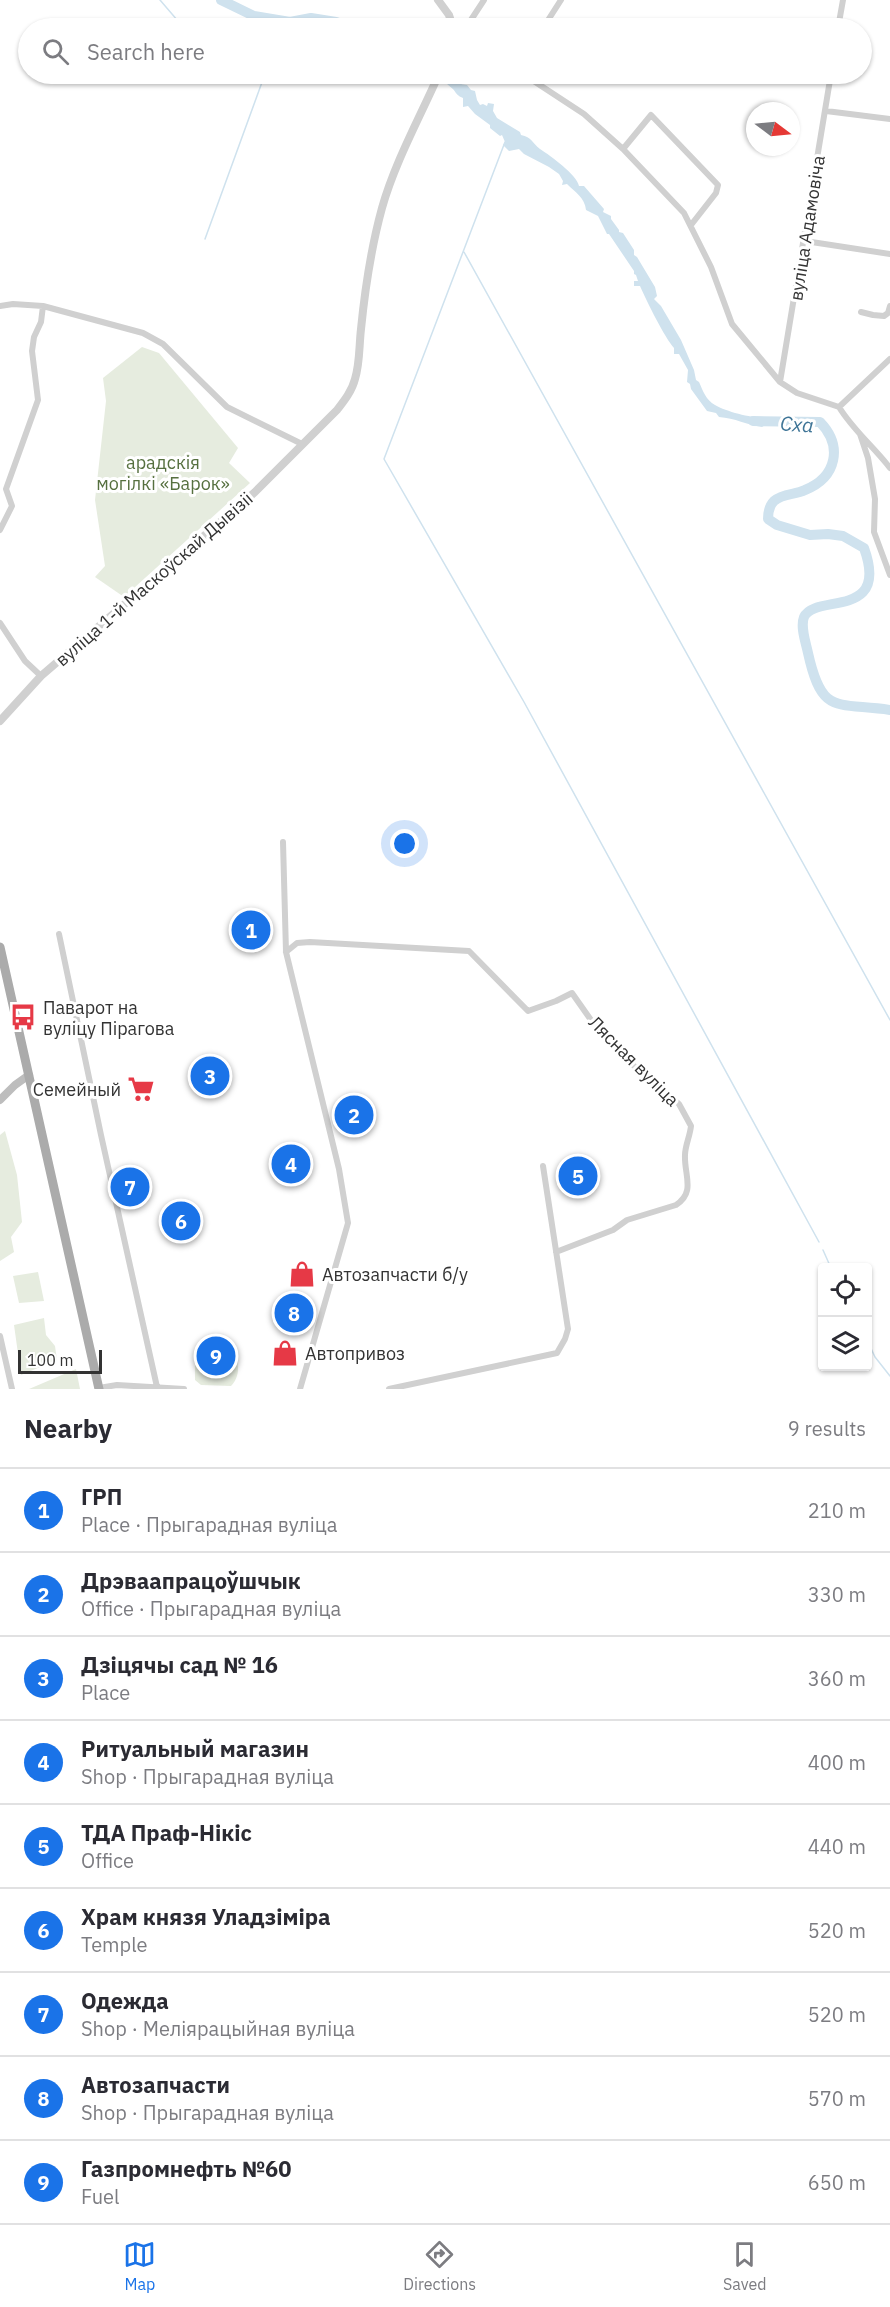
<!DOCTYPE html>
<html lang="en">
<head>
<meta charset="utf-8">
<style>
	:root { --surface:#fff; --page:#f7f7f7; --text:#2b2b33; --muted:#7c7c81; --line:#e1e1e2; --accent:#1a73e8 }
	body { margin:0; font-family:"IBM Plex Sans",sans-serif; background:var(--page); color:var(--text) }
	.controls { position:absolute; right:18px; bottom:18px; display:grid; overflow:hidden; border-radius:6px; box-shadow:0 2px 4px #0004 }
	.controls button { width:54px; height:54px; display:grid; place-items:center; padding:0; border:0; border-bottom:2px solid var(--line); background:var(--surface); color:var(--text); font:30px sans-serif }
	.compass { position:absolute; left:746px; top:102px; width:54px; height:54px; border-radius:50%; background:var(--surface); box-shadow:0 2px 4px #0004; rotate:106deg }
	.scale { position:absolute; left:18px; bottom:15px; width:84px; box-sizing:border-box; padding-left:6px; border:3px solid #333; border-top:0; font-size:16px; line-height:21px; white-space:nowrap; color:#333; -webkit-text-stroke:4px #fff; paint-order:stroke }
	.you { position:absolute; left:405px; top:844px; width:21px; height:21px; margin:-15px; border:4px solid #fff; border-radius:50%; background:#1a73e8; box-shadow:0 0 0 9px #1a73e833 }
	.badge { display:grid; place-items:center; width:39px; height:39px; border-radius:50%; background:var(--accent); color:#fff; font-size:20px; font-weight:700 }
	.pin { position:absolute; translate:-50% -50%; border:3px solid #fff; box-shadow:0 2px 6px #0006 }
	.list { margin:0; padding:0; list-style:none }
	h2 { display:flex; justify-content:space-between; align-items:center; height:78px; margin:0; padding:0 24px; font-size:26px }
	h2 small { font-size:20px; font-weight:400; color:var(--muted) }
	.list li { display:grid; grid-template-columns:39px 1fr auto; gap:18px; align-items:center; box-sizing:border-box; height:84px; padding:0 24px; border-top:2px solid var(--line) }
	.list b { display:block; font-size:22px; white-space:nowrap }
	.list p { margin:0; font-size:20px; white-space:nowrap; color:var(--muted) }
	.list em { font-size:20px; font-style:normal; color:var(--muted) }
	.icon { flex:none; width:33px; height:33px; fill:none; stroke:currentColor; stroke-width:2; stroke-linecap:round; stroke-linejoin:round }
	.map { position:relative; flex:none; width:890px; height:1389px; overflow:hidden }
	.search { position:absolute; background:var(--surface); box-shadow:0 2px 4px #0004; left:18px; right:18px; top:18px; height:66px; display:flex; align-items:center; gap:15px; box-sizing:border-box; padding:0 21px; border-radius:33px; color:var(--muted); font-size:22px }
	.sheet { height:834px; background:var(--surface) }
	nav { display:flex; justify-content:space-around; align-items:center; box-sizing:border-box; height:84px; border-top:2px solid var(--line); background:var(--surface); font-size:16px; color:var(--muted) }
	nav a { display:grid; justify-items:center; gap:3px }
	nav .on { color:var(--accent) }
	.map>svg:first-child { display:block }
	.green { fill:#e6ecdf }
	.water { fill:#cfe2ee }
	.lines { fill:none; stroke-linecap:round; stroke-linejoin:round }
	.stream { stroke:#cfe2ee; stroke-width:1.5 }
	.river { stroke:#cfe2ee; stroke-width:10 }
	.minor { stroke:#d0d0d0; stroke-width:6 }
	.tertiary { stroke:#d0d0d0; stroke-width:8 }
	.secondary { stroke:#bdbdbd; stroke-width:8 }
	.primary { stroke:#ababab; stroke-width:9 }
	.labels { text-anchor:middle; dominant-baseline:central; stroke-width:6; stroke-linejoin:round; paint-order:stroke }
	.street-label { font-size:18px; fill:#333; stroke:#fff }
	.park-label { font-size:18px; fill:#56703f; stroke:#fff }
	.poi-label { font-size:18px; fill:#333; stroke:#fff; text-anchor:start }
	.water-label { font-size:20px; font-style:italic; fill:#3f7597; stroke:#fff }
</style>
</head>
<body>
<div class="map">
<svg width="890" height="1389" viewBox="0 0 890 1389">
	<rect width="100%" height="100%" fill="#fff"/>
	<path class="green" d="M142,347L159,353L238,448L229,463L250,483L124,597L95,577L105,566L95,500L106,401L103,378Z
		M5,1131L17,1175L22,1222L11,1237L14,1252L0,1261V1135Z
		M38,1272L44,1301L19,1303L13,1276Z
		M44,1318L46,1335L55,1346L57,1360L21,1375L14,1325Z
		M198,1357H205V1368L222,1369L223,1358L236,1359C240,1368 238,1379 231,1386L201,1385L195,1380V1362Z
		M76,1369L80,1389H29Z"/>
	<path class="water" d="M449,74H453L452,79L460,84L467,85L471,90L475,91L477,100L480,105L483,104L487,106L488,103L494,104L493,111L497,118L520,132L521,135C532,137 532,143 540,149C551,156 577,175 579,186H584L604,209L603,212L611,216V219L619,230V232L623,233L634,250V255L637,257L655,287L657,296L654,299L661,306L681,340L694,370L696,380L699,382C703,391 706,400 715,405C727,412 752,418 766,418L767,424L762,427C747,425 735,418 719,417L716,413L707,411L691,389L690,384L687,382L688,370L679,354H674V348C665,338 647,302 640,286H634V281H638L636,275L634,274V271L609,234H607L598,216L586,210C585,198 575,192 567,184L562,185L563,181L559,174L549,167L524,154L519,149L509,151L503,145L505,142L502,135L500,136L490,128V125L475,114L468,106L463,107V98C453,95 454,85 447,79Z"/>
	<g class="lines">
		<path class="stream" d="M160,0L184,28
			M505,142L384,459L524,702L819,1242
			M205,239L265,74
			M464,252L890,1020
			M823,1250L831,1268
			M868,1342L875,1357L890,1376"/>
		<path class="river" d="M221,0L254,16L290,22L311,18L336,22L353,28
			M443,74L457,86
			M753,421L820,422C843,446 837,477 805,490C795,495 783,493 774,501C769,506 768,512 768,519L777,525L810,535L828,534L843,536L864,548C890,620 815,593 804,617C800,627 806,643 808,653C822,716 836,702 890,710"/>
		<path class="minor" d="M463,28L467,26L484,0
			M543,28L561,0
			M838,28L843,0
			M523,74L584,114L623,149L684,213L711,267L732,324L780,382L797,393L839,407
			M826,111L890,119
			M623,149L651,115L718,185L716,193L691,225
			M805,241L890,254
			M0,306L13,304L43,306L143,333L163,344L227,407L302,444
			M861,312L873,315L884,316L888,313L890,306
			M780,382L831,74
			M839,407C853,430 874,447 890,468
			M839,407L890,359
			M860,434L868,458L875,499L874,532L890,575
			M0,530L12,506L6,489L38,400L32,351L34,337L41,322L43,306
			M0,623L25,661L41,676
			M283,842L286,952L339,1169L348,1223L300,1389
			M59,934L101,1135L157,1387
			M286,952L297,943L310,942L469,951L528,1011L556,1001L572,993L598,1030L633,1065L679,1104L691,1126C690,1136 685,1146 685,1155C684,1175 696,1192 676,1205L627,1220L613,1230L556,1252
			M0,1336L12,1389
			M99,1388L117,1385L184,1389
			M389,1389L557,1353L565,1339L568,1329L543,1166"/>
		<path class="tertiary" d="M438,0L449,15L453,28
			M0,721L41,676L255,492L337,410C344,401 352,391 355,379C360,363 359,346 361,329C365,289 371,248 382,208C395,162 420,117 439,74"/>
		<path class="secondary" d="M0,1100L15,1085L29,1075"/>
		<path class="primary" d="M0,947L99,1389"/>
	</g>
	<defs>
		<g id="bus-bare" transform="scale(2.07)"><path d="M-5-6H5V4H4V6H2V4H-2V6H-4V4H-5ZM-3.5-4V0h7V-4ZM-3.5 1.2v1.5H-2V1.2ZM2 1.2v1.5H3.5V1.2Z" fill="#e63946" stroke="#fff" stroke-width="2.5" paint-order="stroke"/></g>
		<g id="supermarket-bare" transform="scale(2.07)"><path d="M-6-5.5h2.5l.6 2H6L4.5 2H-2.5L-4.4-4H-6ZM-1.5 3.2a1.3 1.3 0 1 0 .1 0ZM3 3.2a1.3 1.3 0 1 0 .1 0Z" fill="#e63946" stroke="#fff" stroke-width="2.5" paint-order="stroke"/></g>
		<g id="shop-bare" transform="scale(2.07)"><path d="M-5-2.5h2.3a2.7 3.5 0 0 1 5.4 0H5L5.5 6h-11ZM-1.5-2.5h3a1.5 2.3 0 0 0-3 0Z" fill="#e63946" stroke="#fff" stroke-width="2.5" paint-order="stroke"/></g>
	</defs>
	<g fill-rule="evenodd">
		<use href="#bus-bare" x="23" y="1017"/>
		<use href="#supermarket-bare" x="141" y="1089"/>
		<use href="#shop-bare" x="302" y="1274"/>
		<use href="#shop-bare" x="285" y="1353"/>
	</g>
	<g class="labels">
		<g class="street-label">
			<text transform="translate(807 228) rotate(-81)">вуліца Адамовіча</text>
			<text transform="translate(154 579) rotate(-41)">вуліца 1-й Маскоўскай Дывізіі</text>
			<text transform="translate(634 1061) rotate(45)">Лясная вуліца</text>
		</g>
		<g class="park-label">
			<text x="163" y="462">арадскія<tspan x="163" dy="21">могілкі «Барок»</tspan></text>
		</g>
		<g class="poi-label">
			<text x="43" y="1007">Паварот на<tspan x="43" dy="21">вуліцу Пірагова</tspan></text>
			<text x="121" y="1089" text-anchor="end">Семейный</text>
			<text x="322" y="1274">Автозапчасти б/у</text>
			<text x="305" y="1353">Автопривоз</text>
		</g>
		<g class="water-label">
			<text transform="translate(797 424) rotate(4)">Сха</text>
		</g>
	</g>
</svg>
<div class="controls">
<button><svg class="icon" aria-label="locate" viewBox="0 0 24 24"><circle cx="12" cy="12" r="6"/><path d="M12 2v4M12 18v4M2 12h4M18 12h4"/></svg></button>
<button><svg class="icon" aria-label="layers" viewBox="0 0 24 24"><path d="M12 4l9 5-9 5-9-5zM3 14l9 5 9-5"/></svg></button>
</div>
<svg class="compass" viewBox="-18 -18 36 36"><path d="M0-13l5 13h-10z" fill="#e53935"/><path d="M0 13l5-13h-10z" fill="#7c7c81"/></svg>
<div class="scale">100 m</div>
<div class="you"></div>
<div class="pin badge" style="left:251px;top:930px">1</div>
<div class="pin badge" style="left:354px;top:1115px">2</div>
<div class="pin badge" style="left:210px;top:1076px">3</div>
<div class="pin badge" style="left:291px;top:1164px">4</div>
<div class="pin badge" style="left:578px;top:1176px">5</div>
<div class="pin badge" style="left:181px;top:1221px">6</div>
<div class="pin badge" style="left:130px;top:1187px">7</div>
<div class="pin badge" style="left:294px;top:1313px">8</div>
<div class="pin badge" style="left:216px;top:1356px">9</div>
<div class="search"><svg class="icon" aria-label="search" viewBox="0 0 24 24"><circle cx="10" cy="10" r="6"/><path d="M15 15l6 6"/></svg>Search here</div>
</div>
<section class="sheet">
<h2>Nearby<small>9 results</small></h2>
<ul class="list">
<li><span class="badge">1</span><div><b>ГРП</b><p>Place · Прыгарадная вуліца</p></div><em>210 m</em></li>
<li><span class="badge">2</span><div><b>Дрэваапрацоўшчык</b><p>Office · Прыгарадная вуліца</p></div><em>330 m</em></li>
<li><span class="badge">3</span><div><b>Дзіцячы сад № 16</b><p>Place</p></div><em>360 m</em></li>
<li><span class="badge">4</span><div><b>Ритуальный магазин</b><p>Shop · Прыгарадная вуліца</p></div><em>400 m</em></li>
<li><span class="badge">5</span><div><b>ТДА Праф-Нікіс</b><p>Office</p></div><em>440 m</em></li>
<li><span class="badge">6</span><div><b>Храм князя Уладзіміра</b><p>Temple</p></div><em>520 m</em></li>
<li><span class="badge">7</span><div><b>Одежда</b><p>Shop · Меліярацыйная вуліца</p></div><em>520 m</em></li>
<li><span class="badge">8</span><div><b>Автозапчасти</b><p>Shop · Прыгарадная вуліца</p></div><em>570 m</em></li>
<li><span class="badge">9</span><div><b>Газпромнефть №60</b><p>Fuel</p></div><em>650 m</em></li>
</ul>
</section>
<nav>
<a class="on"><svg class="icon" aria-label="map" viewBox="0 0 24 24"><path d="M3 6l6-2 6 2 6-2v14l-6 2-6-2-6 2zM9 4v14M15 6v14"/></svg>Map</a>
<a><svg class="icon" aria-label="directions" viewBox="0 0 24 24"><path d="M12 3l9 9-9 9-9-9zM9 14v-3h6M13 9l2 2-2 2"/></svg>Directions</a>
<a><svg class="icon" aria-label="saved" viewBox="0 0 24 24"><path d="M7 4h10v16l-5-4-5 4z"/></svg>Saved</a>
</nav>
</body>
</html>
